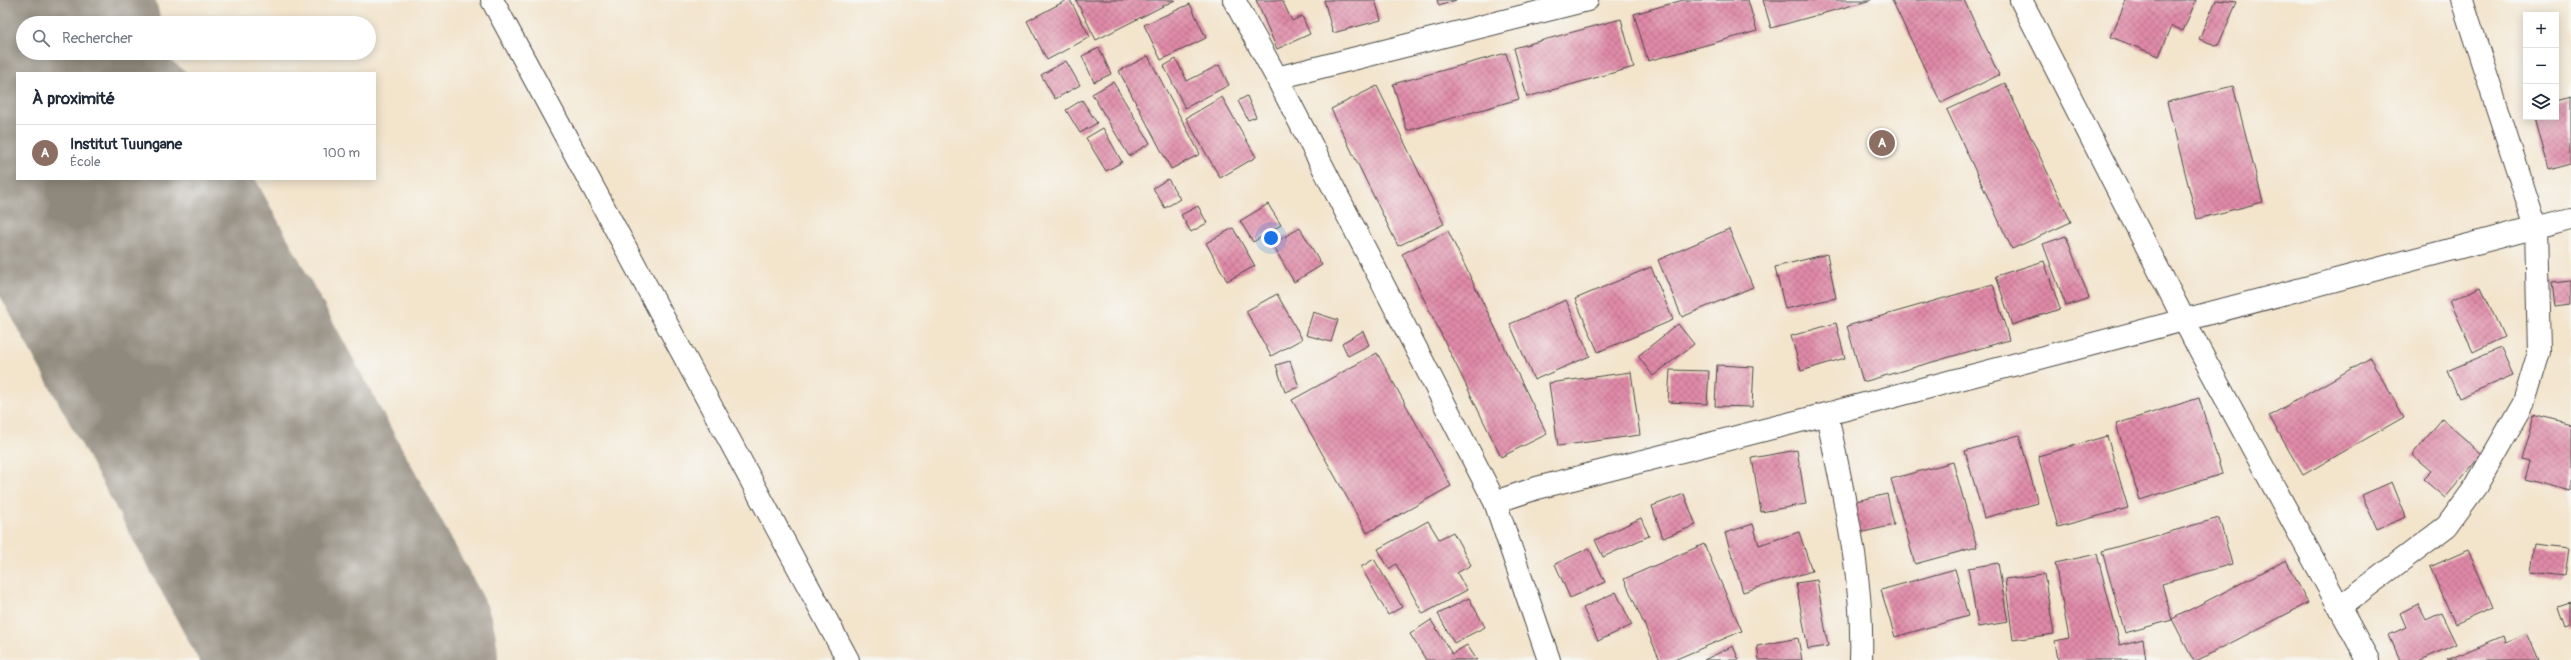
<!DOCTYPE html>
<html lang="fr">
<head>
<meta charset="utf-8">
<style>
	:root { --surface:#fff; --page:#f6f6f7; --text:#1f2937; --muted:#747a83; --line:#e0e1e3; --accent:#b5179e }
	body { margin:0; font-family:Pangolin,sans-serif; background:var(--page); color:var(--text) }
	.controls { position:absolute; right:12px; top:12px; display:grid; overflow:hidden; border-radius:0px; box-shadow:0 2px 10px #0003 }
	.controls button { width:36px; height:36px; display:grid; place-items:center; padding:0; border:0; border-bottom:1px solid var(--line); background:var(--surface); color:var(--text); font:20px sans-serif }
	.you { position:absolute; left:1271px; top:238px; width:14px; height:14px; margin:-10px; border:3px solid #fff; border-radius:50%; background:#1a73e8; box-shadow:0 0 0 6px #1a73e833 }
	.badge { display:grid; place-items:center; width:26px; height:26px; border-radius:50%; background:var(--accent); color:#fff; font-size:13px; font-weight:700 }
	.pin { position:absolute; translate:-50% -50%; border:2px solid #fff; box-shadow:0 1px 4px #0006 }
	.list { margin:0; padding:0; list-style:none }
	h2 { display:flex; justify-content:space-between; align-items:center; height:52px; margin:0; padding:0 16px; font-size:17px }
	h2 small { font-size:13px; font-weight:400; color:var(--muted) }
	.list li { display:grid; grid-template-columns:26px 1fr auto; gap:12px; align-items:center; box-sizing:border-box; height:56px; padding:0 16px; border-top:1px solid var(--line) }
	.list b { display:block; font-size:15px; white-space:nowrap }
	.list p { margin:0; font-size:13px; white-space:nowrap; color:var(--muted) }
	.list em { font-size:13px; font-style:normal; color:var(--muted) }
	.icon { flex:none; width:22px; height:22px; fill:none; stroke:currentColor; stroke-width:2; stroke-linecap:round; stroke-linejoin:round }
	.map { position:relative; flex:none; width:2571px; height:660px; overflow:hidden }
	.search { position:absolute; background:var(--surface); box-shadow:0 2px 10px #0003; left:16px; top:16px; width:360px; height:44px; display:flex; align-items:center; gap:10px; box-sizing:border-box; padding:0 14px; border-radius:22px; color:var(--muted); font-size:15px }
	.panel { position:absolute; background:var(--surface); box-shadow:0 2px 10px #0003; left:16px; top:72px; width:360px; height:108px; border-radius:0px }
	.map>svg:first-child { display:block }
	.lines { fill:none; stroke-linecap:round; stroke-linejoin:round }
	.runway { stroke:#8f887c; stroke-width:280 }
	.building { fill:url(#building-cross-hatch) }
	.service-casing { stroke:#494743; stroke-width:24 }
	.minor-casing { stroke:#494743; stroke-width:24 }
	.service { stroke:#fff; stroke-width:22 }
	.minor { stroke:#fff; stroke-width:22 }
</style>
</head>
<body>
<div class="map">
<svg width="2571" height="660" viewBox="0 0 2571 660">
	<defs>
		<pattern id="building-cross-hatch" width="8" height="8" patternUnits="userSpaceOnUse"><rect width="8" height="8" fill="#e08aa8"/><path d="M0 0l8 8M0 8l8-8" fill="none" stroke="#b67189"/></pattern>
	</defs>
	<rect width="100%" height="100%" fill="#f6f6f2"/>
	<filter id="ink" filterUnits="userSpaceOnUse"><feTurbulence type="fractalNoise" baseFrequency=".025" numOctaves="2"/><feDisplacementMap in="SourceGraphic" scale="8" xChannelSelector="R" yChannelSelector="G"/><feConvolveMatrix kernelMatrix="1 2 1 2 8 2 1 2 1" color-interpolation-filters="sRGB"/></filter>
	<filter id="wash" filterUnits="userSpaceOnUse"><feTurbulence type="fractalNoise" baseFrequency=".012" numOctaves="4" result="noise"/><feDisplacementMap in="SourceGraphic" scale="16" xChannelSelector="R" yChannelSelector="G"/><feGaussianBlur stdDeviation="0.9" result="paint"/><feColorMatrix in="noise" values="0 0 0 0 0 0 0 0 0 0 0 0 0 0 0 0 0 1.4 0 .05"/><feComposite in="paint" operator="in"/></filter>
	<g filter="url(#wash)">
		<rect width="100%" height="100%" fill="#f3e4cc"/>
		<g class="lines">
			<path class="runway" d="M0,3L23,45
				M96,179L358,660"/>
		</g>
		<g id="blocks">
			<path class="building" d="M1067,0H1070L1090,37L1047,60L1027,21Z
				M1076,0H1175L1096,40Z
				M1256,0H1282L1292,21L1302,16L1310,34L1277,49Z
				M1324,0H1375L1381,20L1333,33Z
				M1437,0H1456L1439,6Z
				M1683,0H1748L1757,31L1648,61L1634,14Z
				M1763,0H1871L1771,28Z
				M1892,0H1964L1999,75L1941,103Z
				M2126,0H2196L2183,31L2172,26L2159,56L2111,37Z
				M2216,0L2237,2L2218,46L2199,39Z
				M1190,4L1206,38L1161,60L1144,25Z
				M1621,19L1634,67L1527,97L1514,48Z
				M1099,48L1111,74L1094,82L1082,56Z
				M1506,53L1519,99L1407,131L1393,84Z
				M1148,56L1200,154L1171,169L1119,71Z
				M1176,59L1187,81L1219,65L1229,85L1185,108L1164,66Z
				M1066,61L1080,85L1055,99L1041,75Z
				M1113,82L1150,143L1129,156L1092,94Z
				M2005,83L2071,222L2012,249L1947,110Z
				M1377,86L1444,224L1398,246L1331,109Z
				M2233,86L2263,202L2197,219L2167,102Z
				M1247,96L1256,117L1248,120L1238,101Z
				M1222,97L1256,157L1220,178L1186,118Z
				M2571,98V164L2549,170L2535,117H2556V102Z
				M1082,100L1097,123L1080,133L1066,110Z
				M1103,128L1122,162L1106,171L1086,138Z
				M1168,179L1180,199L1165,208L1153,188Z
				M1268,204L1281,225L1253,242L1240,221Z
				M1198,206L1207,223L1191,232L1181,215Z
				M1233,228L1255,266L1227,281L1206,243Z
				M1300,228L1322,265L1294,282L1272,244Z
				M1729,229L1753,287L1682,317L1658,260Z
				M1448,231L1547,434L1501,457L1402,254Z
				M2066,236L2089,298L2066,306L2043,244Z
				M1827,254L1836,298L1785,309L1775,267Z
				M2044,261L2060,309L2012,325L1996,276Z
				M1651,267L1673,320L1598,352L1575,299Z
				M2571,281V304L2554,306L2551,283Z
				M1993,284L2009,340L1863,382L1847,326Z
				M2481,287L2504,337L2473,352L2450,301Z
				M1277,294L1302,339L1271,356L1246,311Z
				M1566,300L1590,356L1534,380L1510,324Z
				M1313,312L1338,320L1331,342L1306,335Z
				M1836,323L1845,358L1801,371L1791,336Z
				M1678,324L1694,344L1653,376L1638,356Z
				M1363,331L1369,345L1348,356L1342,343Z
				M2501,348L2513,375L2459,398L2447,371Z
				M1377,353L1451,486L1367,533L1292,400Z
				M2370,358L2404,417L2303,475L2269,416Z
				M1290,361L1299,387L1285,392L1276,365Z
				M1717,365L1754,367L1752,407L1715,406Z
				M1670,370L1709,371L1707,404L1668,402Z
				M1631,372L1640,435L1558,446L1549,383Z
				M2199,398L2222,474L2140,500L2116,424Z
				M2534,415L2571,425V491L2524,479L2529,462L2521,460Z
				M2442,419L2482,454L2445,498L2423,479L2431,471L2412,455Z
				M2019,435L2038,503L1984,518L1965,451Z
				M2107,436L2128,508L2058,527L2038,456Z
				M1797,450L1806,504L1761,512L1752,458Z
				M1953,462L1977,547L1915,564L1891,479Z
				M2392,482L2406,517L2377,529L2362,495Z
				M1684,494L1696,525L1663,538L1652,506Z
				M1887,494L1894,525L1859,533L1852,502Z
				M1641,518L1649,536L1603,557L1595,540Z
				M2219,518L2232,564L2162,584L2172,620L2125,633L2102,551Z
				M1428,521L1439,539L1453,532L1471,565L1457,573L1467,590L1423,614L1396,564L1389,569L1378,549Z
				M1753,524L1759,545L1799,532L1812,571L1743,592L1725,533Z
				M2535,543L2568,547L2564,576L2531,572Z
				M1704,544L1742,631L1674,660H1660L1624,579Z
				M1589,548L1605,582L1570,598L1555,564Z
				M2468,550L2493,607L2455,624L2430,567Z
				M2097,554L2120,645L2143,639L2146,660H2058L2055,641L2069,638L2055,563Z
				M1374,559L1402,607L1388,615L1361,567Z
				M2286,560L2308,603L2198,660H2193L2172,619Z
				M1998,563L2008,622L1978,627L1968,568Z
				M1955,569L1968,616L1895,637L1881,590Z
				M2044,574L2054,634L2013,640L2005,579Z
				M1817,580L1828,646L1808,649L1796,583Z
				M1616,592L1632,625L1598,641L1583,608Z
				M1469,598L1485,627L1454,643L1438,614Z
				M2571,603V625L2566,627L2559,607Z
				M2418,604L2426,620L2441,613L2456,644L2421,660H2400L2389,635L2406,627L2400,613Z
				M1431,620L1452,654L1467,645L1477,660H1426L1410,634Z
				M2527,633L2539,660H2447L2503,636L2505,642Z
				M1798,638L1802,660H1759L1757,646Z
				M1733,646L1739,660H1704Z"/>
		</g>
	</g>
	<g filter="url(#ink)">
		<use href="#blocks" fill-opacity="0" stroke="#494743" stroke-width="1"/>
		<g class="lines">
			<g class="service-casing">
				<path id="service" d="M492,0L848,660
					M2462,0L2536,227"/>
			</g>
			<g class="minor-casing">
				<path id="minor" d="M1234,0L1277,78L1495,502L1549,660
					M2021,0L2200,351L2368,660
					M1277,78L1587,0
					M1827,414C1843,496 1864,576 1861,660
					M1495,502L1537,488L1827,414L2571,218
					M2340,607L2447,526L2476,486L2524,402L2539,352L2536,227"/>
			</g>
			<use href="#service" class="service"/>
			<use href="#minor" class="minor"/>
		</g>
	</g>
</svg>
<div class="controls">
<button>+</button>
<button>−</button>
<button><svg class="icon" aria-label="layers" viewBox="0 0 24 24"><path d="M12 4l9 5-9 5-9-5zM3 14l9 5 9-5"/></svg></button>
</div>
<div class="you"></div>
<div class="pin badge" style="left:1882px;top:143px;background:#8d6e63">A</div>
<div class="search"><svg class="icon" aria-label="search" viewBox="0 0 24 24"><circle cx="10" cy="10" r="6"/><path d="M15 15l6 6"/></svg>Rechercher</div>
<section class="panel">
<h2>À proximité<small></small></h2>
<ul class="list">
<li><span class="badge" style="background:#8d6e63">A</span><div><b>Institut Tuungane</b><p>École</p></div><em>100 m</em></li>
</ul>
</section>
</div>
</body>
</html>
